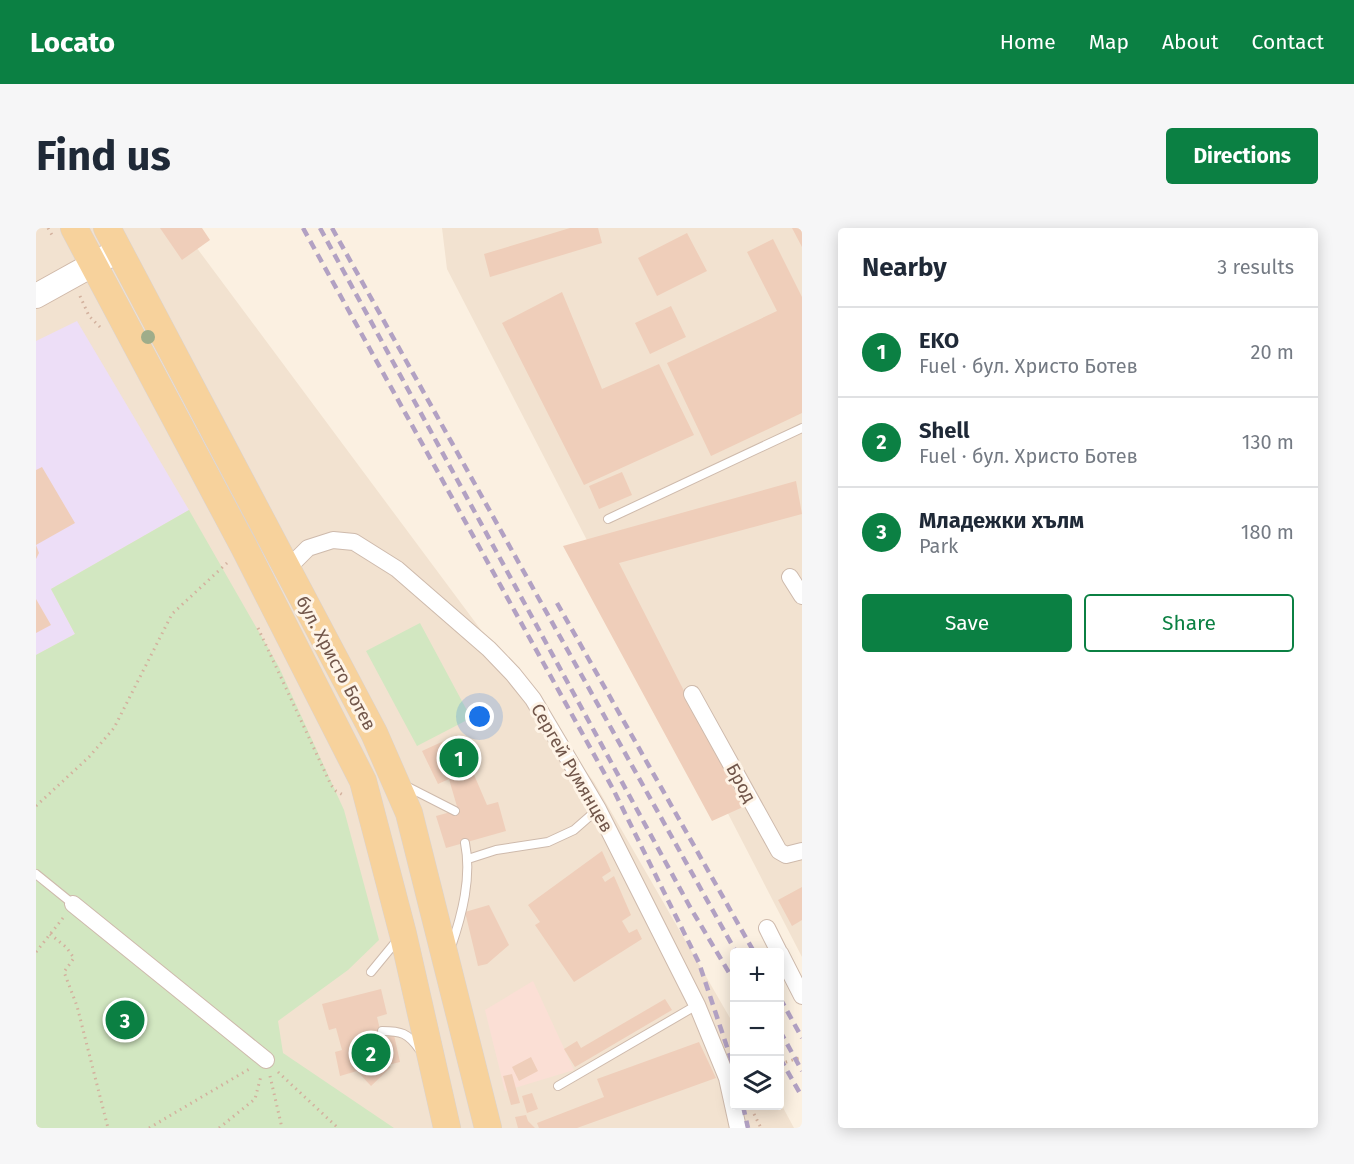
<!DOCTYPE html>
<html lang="en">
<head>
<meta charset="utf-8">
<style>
	:root { --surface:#fff; --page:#f6f6f7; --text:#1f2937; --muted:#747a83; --line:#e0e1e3; --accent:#0b8043 }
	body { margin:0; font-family:"Fira Sans",sans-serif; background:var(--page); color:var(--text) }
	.controls { position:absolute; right:18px; bottom:18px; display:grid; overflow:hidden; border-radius:6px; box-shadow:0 3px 15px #0003 }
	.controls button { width:54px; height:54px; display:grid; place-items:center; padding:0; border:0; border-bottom:2px solid var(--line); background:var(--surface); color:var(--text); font:30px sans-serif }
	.you { position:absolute; left:444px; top:489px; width:21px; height:21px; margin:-15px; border:4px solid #fff; border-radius:50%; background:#1a73e8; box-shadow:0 0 0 9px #1a73e833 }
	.badge { display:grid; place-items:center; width:39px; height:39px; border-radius:50%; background:var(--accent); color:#fff; font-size:20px; font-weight:700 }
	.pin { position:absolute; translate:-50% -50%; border:3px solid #fff; box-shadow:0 2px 6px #0006 }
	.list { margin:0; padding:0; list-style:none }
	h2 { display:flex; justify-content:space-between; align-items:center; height:78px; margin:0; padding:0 24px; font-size:26px }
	h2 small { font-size:20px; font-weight:400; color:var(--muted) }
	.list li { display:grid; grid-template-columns:39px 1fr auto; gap:18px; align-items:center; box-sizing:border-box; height:90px; padding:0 24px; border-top:2px solid var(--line) }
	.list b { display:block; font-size:22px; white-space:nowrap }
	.list p { margin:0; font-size:20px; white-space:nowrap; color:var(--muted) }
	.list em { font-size:20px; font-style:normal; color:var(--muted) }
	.actions { display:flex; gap:12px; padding:18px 24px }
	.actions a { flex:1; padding:14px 0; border:2px solid var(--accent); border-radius:6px; text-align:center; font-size:21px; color:var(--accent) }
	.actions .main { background:var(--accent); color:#fff }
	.icon { flex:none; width:33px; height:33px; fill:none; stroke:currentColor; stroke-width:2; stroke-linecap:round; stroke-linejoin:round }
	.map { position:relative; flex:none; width:766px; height:900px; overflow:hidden; border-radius:6px }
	header { display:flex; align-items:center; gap:36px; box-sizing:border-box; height:84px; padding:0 30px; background:var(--accent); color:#fff }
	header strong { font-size:28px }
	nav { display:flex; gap:33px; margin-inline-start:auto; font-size:21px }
	.intro { display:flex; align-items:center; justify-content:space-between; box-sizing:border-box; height:144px; padding:0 36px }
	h1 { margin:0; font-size:42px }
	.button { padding:15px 27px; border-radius:6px; background:var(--accent); color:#fff; font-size:21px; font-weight:700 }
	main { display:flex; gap:36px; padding:0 36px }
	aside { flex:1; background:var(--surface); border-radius:6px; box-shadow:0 3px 15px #0003 }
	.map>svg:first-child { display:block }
	.residential { fill:#f2e2d0 }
	.commercial { fill:#fbdfd5 }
	.education { fill:#eddef7 }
	.green { fill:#d2e7c1 }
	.building { fill:#efceba }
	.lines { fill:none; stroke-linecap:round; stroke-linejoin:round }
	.lane-casing { stroke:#cebaac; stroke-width:10 }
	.street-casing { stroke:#cebaac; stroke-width:18 }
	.secondary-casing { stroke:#d0b9a9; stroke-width:26 }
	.primary-casing { stroke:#dad3d0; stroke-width:28 }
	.path { stroke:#d3b19e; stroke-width:3; stroke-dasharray:1.5 4.5; stroke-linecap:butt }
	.lane { stroke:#fff; stroke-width:8 }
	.street { stroke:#fff; stroke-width:16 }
	.secondary { stroke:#fff; stroke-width:24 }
	.primary { stroke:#f7d29c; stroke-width:27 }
	.rail { stroke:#b2a1c3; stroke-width:4.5; stroke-dasharray:9 6; stroke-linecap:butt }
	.tree { fill:#9fad8a }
	.labels { text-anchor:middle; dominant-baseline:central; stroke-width:6; stroke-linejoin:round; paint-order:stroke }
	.street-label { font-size:18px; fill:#71564a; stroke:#fef4e7 }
</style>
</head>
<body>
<header>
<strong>Locato</strong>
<nav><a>Home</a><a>Map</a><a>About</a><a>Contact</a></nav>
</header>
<div class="intro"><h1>Find us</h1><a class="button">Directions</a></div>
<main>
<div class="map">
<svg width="766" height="900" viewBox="0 0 766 900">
	<rect width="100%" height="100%" fill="#fbf0e1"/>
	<path class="residential" d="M0,0H146L558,554L698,797V878H744V874L758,900H0Z
		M406,0H766V729L411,41Z"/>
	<path class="commercial" d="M497,753L538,842L469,863L449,782Z"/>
	<path class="education" d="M41,93L153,282L15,361L39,406L0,427V113Z"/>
	<path class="green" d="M153,282L243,439L308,582L343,712L312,742L242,793L247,825L358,900H0V427L39,406L15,361Z
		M384,395L435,490L381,518L330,423Z"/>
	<path class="building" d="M124,0H166L174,12L146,32Z
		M534,0H562L566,15L454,49L448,26Z
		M756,0H766V19Z
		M651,5L671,43L621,68L602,30Z
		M737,11L766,69V185L675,228L631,135L741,83L711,24Z
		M526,64L566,161L623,136L658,207L548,257L466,95Z
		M635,78L650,109L614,126L599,95Z
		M6,239L39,295L0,317L3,325L0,331V242Z
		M586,244L596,267L563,281L553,258Z
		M760,253L766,286L583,335L707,579L676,593L527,318Z
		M0,371L15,397L0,405Z
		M421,507L451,577L462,574L470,603L410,620L400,588L422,582L413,551L402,556L386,523Z
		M566,623L575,643L566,649L569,654L578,648L595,687L586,693L593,705L601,701L606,711L538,754L499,697L504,694L492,677Z
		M766,659V692L756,698L742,672Z
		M453,677L473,717L451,736L442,738L429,684Z
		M345,761L351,786L341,789L346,810L358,807L364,834L352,837L355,839L335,858L321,843L304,848L299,824L306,822L300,800L293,802L286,776Z
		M629,771L636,782L539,839L528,821L541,813L545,820Z
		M663,814L680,850L541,900H503L501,895L568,869L561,851Z
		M495,829L502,843L483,853L476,839Z
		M476,846L484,875L475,877L467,848Z
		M496,865L502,881L491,885L486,868Z
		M490,887L492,893L499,900H482L479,889Z"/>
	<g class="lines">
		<g class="lane-casing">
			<path id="lane" d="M572,291L766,200
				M368,557L419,583
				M432,631L460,622L512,614L538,602L562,581
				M0,646L37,676
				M415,719C426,687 436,649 429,615
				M335,744L363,710
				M346,803C365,803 372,805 383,821
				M522,858L661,777"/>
		</g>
		<g class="street-casing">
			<path id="street" d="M250,342L272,320L297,312L318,314L361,341L453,421L477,446L497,471L562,581L661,777L691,850L702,900
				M754,349L766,368
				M656,466L743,623L750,627L766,623
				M37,676L230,832
				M731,700L743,724
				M744,725L766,768"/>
		</g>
		<g class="secondary-casing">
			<path id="secondary" d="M0,68L83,22"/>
		</g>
		<g class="primary-casing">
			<path id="primary" d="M38,0L208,319L327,553L367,706L411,900
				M71,0L338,505L373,585L452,900"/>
		</g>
		<path class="path" d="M12,0L16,7
			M44,68L53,88L64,99
			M222,400L295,557L300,563L309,568
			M0,578L53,529L78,500L136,386L191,335
			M14,706L30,719L38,730L28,744L41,778L72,900
			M0,724L27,690
			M744,836L766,829
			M242,844L302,900
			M234,848L246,900
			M718,886L725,900
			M113,900L215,840
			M183,900L219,871L225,848"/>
		<use href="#lane" class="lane"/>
		<use href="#street" class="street"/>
		<use href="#secondary" class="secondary"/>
		<use href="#primary" class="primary"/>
		<path class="rail" d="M267,0L577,561L663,735L698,840
			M284,0L654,679L698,753
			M296,0L700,724
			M521,375L718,724
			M744,770L766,810
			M744,803L766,843
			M744,830L766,869
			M707,878L712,900"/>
	</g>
	<circle class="tree" cx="112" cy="109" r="7"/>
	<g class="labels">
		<g class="street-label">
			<text transform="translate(300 435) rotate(62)">бул. Христо Ботев</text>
			<text transform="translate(536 540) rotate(60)">Сергей Румянцев</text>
			<text transform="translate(705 555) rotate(61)">Брод</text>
		</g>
	</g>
</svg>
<div class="controls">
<button>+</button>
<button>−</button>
<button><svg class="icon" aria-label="layers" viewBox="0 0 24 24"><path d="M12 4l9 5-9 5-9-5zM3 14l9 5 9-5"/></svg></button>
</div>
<div class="you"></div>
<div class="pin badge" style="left:423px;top:530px">1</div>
<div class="pin badge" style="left:335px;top:825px">2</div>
<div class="pin badge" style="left:89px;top:792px">3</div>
</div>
<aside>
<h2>Nearby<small>3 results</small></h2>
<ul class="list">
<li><span class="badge">1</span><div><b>EKO</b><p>Fuel · бул. Христо Ботев</p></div><em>20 m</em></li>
<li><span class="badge">2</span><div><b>Shell</b><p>Fuel · бул. Христо Ботев</p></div><em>130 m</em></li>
<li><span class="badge">3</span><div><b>Младежки хълм</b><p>Park</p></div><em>180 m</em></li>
</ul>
<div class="actions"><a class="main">Save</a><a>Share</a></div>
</aside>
</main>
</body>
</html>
